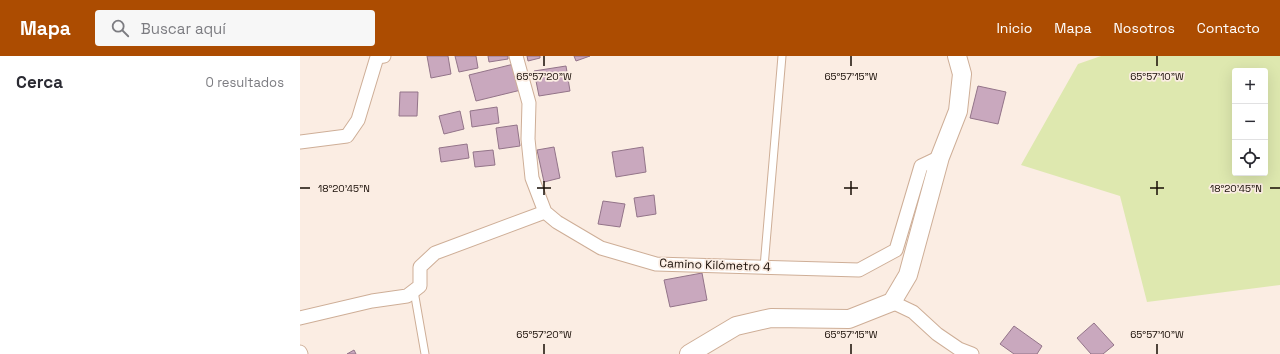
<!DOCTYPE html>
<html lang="es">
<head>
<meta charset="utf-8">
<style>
	:root { --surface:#fff; --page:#f7f7f7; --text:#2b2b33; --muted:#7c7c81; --line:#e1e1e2; --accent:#ac4c01 }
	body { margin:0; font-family:"Space Grotesk",sans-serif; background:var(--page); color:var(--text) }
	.controls { position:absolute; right:12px; top:12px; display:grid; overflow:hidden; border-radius:4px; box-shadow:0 4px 16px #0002 }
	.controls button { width:36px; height:36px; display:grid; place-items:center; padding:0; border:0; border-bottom:1px solid var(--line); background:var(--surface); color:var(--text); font:20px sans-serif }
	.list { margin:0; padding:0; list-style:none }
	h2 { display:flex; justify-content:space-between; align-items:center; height:52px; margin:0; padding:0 16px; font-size:17px }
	h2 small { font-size:13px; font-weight:400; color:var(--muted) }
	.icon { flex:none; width:22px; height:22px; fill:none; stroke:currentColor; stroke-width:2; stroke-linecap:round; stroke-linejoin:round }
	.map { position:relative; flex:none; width:980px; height:298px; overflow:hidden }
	header { display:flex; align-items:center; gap:24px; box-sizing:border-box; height:56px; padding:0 20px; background:var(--accent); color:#fff }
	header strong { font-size:19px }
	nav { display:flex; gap:22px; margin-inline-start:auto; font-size:14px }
	.search { width:280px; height:36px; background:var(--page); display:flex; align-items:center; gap:10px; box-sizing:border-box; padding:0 14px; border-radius:4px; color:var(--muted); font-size:15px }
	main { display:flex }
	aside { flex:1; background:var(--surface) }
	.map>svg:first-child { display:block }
	.green { fill:#dee8af; fill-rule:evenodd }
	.building { fill:#c9a8be; stroke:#937489 }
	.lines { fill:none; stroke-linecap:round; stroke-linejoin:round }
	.lane-casing { stroke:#ceae97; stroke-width:9 }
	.street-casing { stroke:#ceae97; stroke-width:15 }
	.secondary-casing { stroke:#ceae97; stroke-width:20 }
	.lane { stroke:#fff; stroke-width:7 }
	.street { stroke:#fff; stroke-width:13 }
	.secondary { stroke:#fff; stroke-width:18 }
	.ticks { fill:none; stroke:#170c05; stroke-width:1.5 }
	.labels { text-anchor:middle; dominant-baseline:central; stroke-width:3.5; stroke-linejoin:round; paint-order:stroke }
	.street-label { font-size:12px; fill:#170c05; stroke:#fbede3 }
	.ticks-label { font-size:10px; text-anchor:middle; fill:#170c05; stroke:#fbede3; stroke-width:3.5; stroke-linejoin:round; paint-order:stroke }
</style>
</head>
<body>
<header>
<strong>Mapa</strong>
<div class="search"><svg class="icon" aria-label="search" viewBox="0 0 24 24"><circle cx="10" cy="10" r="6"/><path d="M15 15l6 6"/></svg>Buscar aquí</div>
<nav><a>Inicio</a><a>Mapa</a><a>Nosotros</a><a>Contacto</a></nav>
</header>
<main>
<aside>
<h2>Cerca<small>0 resultados</small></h2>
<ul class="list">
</ul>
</aside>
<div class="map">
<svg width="980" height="298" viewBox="0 0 980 298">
	<rect width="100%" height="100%" fill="#fbede3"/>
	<path class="green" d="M801,0H980V229L847,246L820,140L721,109L778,8ZM935,15H965V117H935Z"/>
	<path class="building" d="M127,0H148L151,18L131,22Z
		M155,0H176L178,12L159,16Z
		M188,0H208V3L189,6Z
		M227,0H240V2L228,5Z
		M274,0H290L276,5Z
		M214,8L221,34L176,45L169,19Z
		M266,10L270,35L239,40L234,15Z
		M678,30L706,36L698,68L670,62Z
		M100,36H118L117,60H99Z
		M197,51L199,67L172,71L170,55Z
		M160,55L164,73L144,78L139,60Z
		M217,69L220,90L199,93L196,72Z
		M167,88L169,102L141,106L139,92Z
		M254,91L260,122L244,126L237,94Z
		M343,91L346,116L316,121L312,96Z
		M193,94L195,109L175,111L173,96Z
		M354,139L356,158L337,161L334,142Z
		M303,145L325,148L320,171L298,168Z
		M402,217L407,244L370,251L364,224Z
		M794,267L814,289L803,298H791L777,282Z
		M714,270L742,290L737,298H714L700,288Z
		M54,294L56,298H47Z"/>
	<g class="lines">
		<g class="lane-casing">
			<path id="lane" d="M464,211L482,0
				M114,235L125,298"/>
		</g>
		<g class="street-casing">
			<path id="street" d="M216,0L229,47L228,83L232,122L245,156L257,166L301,192L356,208L559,214L596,194L621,110L640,101
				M0,86L47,80L58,64L77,1L84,0
				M592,246L613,256L637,278L659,293L672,298
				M0,262L72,245L107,240L120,230V211L135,197L245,156
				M0,296L1,298"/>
		</g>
		<g class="secondary-casing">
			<path id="secondary" d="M389,298L436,270L471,262L549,263L592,246L608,219L640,101L658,55L662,18L657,0"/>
		</g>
		<use href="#lane" class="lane"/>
		<use href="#street" class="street"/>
		<use href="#secondary" class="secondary"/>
	</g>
	<path class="ticks" d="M244,0V10M551,0V10M857,0V10M244,125V139M551,125V139M857,125V139M0,132H10M237,132H251M544,132H558M850,132H864M970,132H980M244,288V298M551,288V298M857,288V298"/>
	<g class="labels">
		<g class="street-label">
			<text transform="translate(415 209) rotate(2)">Camino Kilómetro 4</text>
		</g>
	</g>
	<g class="ticks-label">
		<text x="244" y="24">65°57'20"W</text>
		<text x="551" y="24">65°57'15"W</text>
		<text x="857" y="24">65°57'10"W</text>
		<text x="44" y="136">18°20'45"N</text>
		<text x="936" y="136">18°20'45"N</text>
		<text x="244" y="282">65°57'20"W</text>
		<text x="551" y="282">65°57'15"W</text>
		<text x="857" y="282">65°57'10"W</text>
	</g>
</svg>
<div class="controls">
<button>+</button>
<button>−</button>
<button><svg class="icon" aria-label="locate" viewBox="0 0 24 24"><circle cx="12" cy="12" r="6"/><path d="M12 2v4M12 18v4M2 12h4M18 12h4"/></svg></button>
</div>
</div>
</main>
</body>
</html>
